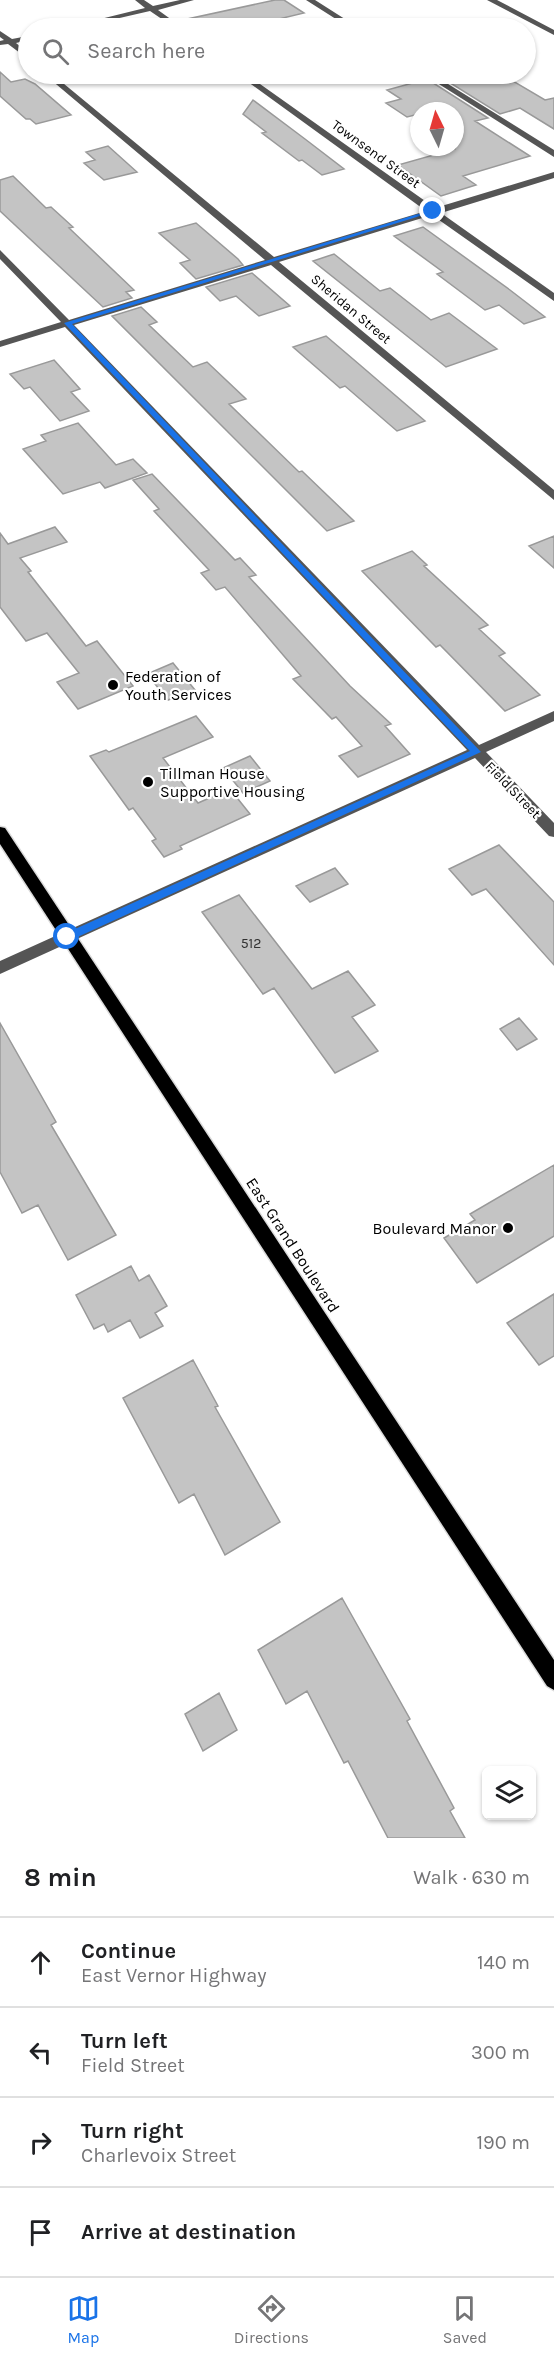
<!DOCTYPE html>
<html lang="en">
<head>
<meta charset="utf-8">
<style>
	:root { --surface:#fff; --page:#f2f2f2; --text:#202124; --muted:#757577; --line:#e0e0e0; --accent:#1a73e8 }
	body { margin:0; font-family:Karla,sans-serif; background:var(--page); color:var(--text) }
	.controls { position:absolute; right:18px; bottom:18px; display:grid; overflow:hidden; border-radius:9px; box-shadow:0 2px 4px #0004 }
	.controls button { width:54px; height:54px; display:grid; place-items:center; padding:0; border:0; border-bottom:2px solid var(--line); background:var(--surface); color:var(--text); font:30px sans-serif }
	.compass { position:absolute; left:410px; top:102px; width:54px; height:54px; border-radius:50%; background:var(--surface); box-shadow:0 2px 4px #0004; rotate:355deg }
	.stop { position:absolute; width:18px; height:18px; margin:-14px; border:4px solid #1a73e8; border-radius:50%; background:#fff }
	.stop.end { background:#1a73e8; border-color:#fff; box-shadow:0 2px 6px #0008 }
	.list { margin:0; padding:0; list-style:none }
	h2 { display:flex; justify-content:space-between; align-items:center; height:78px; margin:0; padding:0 24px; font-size:26px }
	h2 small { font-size:20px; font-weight:400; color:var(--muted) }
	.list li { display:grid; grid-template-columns:39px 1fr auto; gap:18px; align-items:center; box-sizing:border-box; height:90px; padding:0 24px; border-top:2px solid var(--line) }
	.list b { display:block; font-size:22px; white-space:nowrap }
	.list p { margin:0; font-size:20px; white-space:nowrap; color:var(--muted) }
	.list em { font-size:20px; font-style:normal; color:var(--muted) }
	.icon { flex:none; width:33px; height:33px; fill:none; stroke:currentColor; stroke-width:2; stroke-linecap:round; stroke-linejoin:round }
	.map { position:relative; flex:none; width:554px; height:1838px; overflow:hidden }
	.search { position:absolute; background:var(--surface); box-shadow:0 2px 4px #0004; left:18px; right:18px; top:18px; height:66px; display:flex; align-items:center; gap:15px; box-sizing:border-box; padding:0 21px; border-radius:33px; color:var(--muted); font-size:22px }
	.sheet { height:438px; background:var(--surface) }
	nav { display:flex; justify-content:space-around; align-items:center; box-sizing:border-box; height:84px; border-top:2px solid var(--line); background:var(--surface); font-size:16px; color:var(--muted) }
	nav a { display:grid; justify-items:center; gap:3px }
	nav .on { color:var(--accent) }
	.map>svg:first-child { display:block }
	.building { fill:#c4c4c4; stroke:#999; stroke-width:1.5 }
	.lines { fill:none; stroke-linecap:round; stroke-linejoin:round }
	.major-casing { stroke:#dbdbdb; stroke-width:3 }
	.minor { fill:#555; fill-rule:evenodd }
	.major { fill:#000; fill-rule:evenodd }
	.route { fill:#1a73e8 }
	.poi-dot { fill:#000; stroke:#fff; stroke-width:2 }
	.labels { text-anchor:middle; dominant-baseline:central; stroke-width:4.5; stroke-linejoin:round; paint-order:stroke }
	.far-street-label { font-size:14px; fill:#000; stroke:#fff }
	.number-label { font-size:14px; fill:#313131 }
	.poi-label { font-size:16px; fill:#000; stroke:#fff; text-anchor:start }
	.street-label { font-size:16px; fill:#000; stroke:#fff }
</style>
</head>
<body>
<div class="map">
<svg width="554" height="1838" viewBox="0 0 554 1838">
	<rect width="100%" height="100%" fill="#fff"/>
	<path class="building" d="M275,0H284L304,13L241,28H185L178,21Z
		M0,72L11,82L25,79L35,84L71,115L36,124L30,119H26L0,96Z
		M446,74H501L545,100L554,98V129L520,108L500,114L439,76Z
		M427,79L488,118L475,121L530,156L463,176L476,185L441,196L398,165L455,149V111H419V114L407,117L386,103L401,99L387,90Z
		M253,100L305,139L344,169L322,175L302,160L299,161L262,133L266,132L243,114Z
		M108,146L137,172L104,180L84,163L95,160L86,152Z
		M13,176L46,208L51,207L73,227L69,228L134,290L126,292L132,298L103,307L0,211V180Z
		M196,223L238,259L243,265L196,279L180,263L190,260L159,233Z
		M423,227L510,290L545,317L524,324L499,305L485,310L437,274L443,272L394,236Z
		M334,254L380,291L390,288L431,320L449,313L497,349L446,367L313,261Z
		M252,273L290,306L259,316L236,296L220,301L206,287Z
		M141,307L157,322L149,325L193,367L207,362L246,399L229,404L299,472L302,471L354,521L327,531L112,316Z
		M326,336L360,365L425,421L397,431L345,386L340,388L293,347Z
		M54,360L80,389L71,392L89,411L60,421L30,387L24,389L10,374Z
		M78,423L116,465L133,459L147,473L105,488L100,482L63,494L23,449L46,441L41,435Z
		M152,474L235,560L240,558L256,575L249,577L350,686L391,724L385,726L410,754L358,777L339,756L362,746L336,717L332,719L293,679L301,676L225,587L216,590L201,573L209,570L154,511L159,509L133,480Z
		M55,527L67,542L20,558L31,571L28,572L86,646L97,641L133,686L78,709L57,682L79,673L47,633L26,641L0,607V533L8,544Z
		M554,536V568L529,546Z
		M412,551L427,565L424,566L488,625L479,629L505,653L499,656L540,695L505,711L440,645L436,647L362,571Z
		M173,663L195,690L168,700L147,674Z
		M196,716L213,737L163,758L198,803L230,789L250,814L180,846L182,849L164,857L152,841L156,839L133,808L129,810L90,756L106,750L109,752Z
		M250,756L270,781L243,793L223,768Z
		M499,845L554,902V965L486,889L472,895L449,869Z
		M335,868L348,884L310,902L296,886Z
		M239,895L312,989L348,971L375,1005L352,1017L378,1051L335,1073L274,988L263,994L202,912Z
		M519,1018L537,1039L517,1050L500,1029Z
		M0,1023L56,1122L51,1125L116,1235L68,1260L38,1205L22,1213L0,1172Z
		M554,1165V1236L477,1283L444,1238L475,1220L470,1214Z
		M131,1266L139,1281L149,1275L167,1306L155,1313L163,1326L140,1338L130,1320L108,1332L104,1324L94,1329L76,1295Z
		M554,1294V1356L539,1365L507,1323Z
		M193,1360L218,1406L215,1407L280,1522L225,1555L194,1494L179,1503L123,1398Z
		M342,1598L410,1719L407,1721L454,1808L450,1811L465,1838H388L348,1761L344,1763L307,1691L286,1704L258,1650Z
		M219,1693L237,1730L203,1751L185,1714Z"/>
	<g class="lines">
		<g class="major-casing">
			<path id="major" d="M0,827L5,828L554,1660V1690L547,1686L0,844Z"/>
		</g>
		<path class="minor" d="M135,0H144L153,6L180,0H194L158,10L183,28H175L150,11L76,28H64L145,8Z
			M306,0H315L359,28H350Z
			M487,0H497L554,30V35Z
			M0,31L12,39L28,36V40L16,43L28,53V59L8,44L0,45V41L4,40L0,37Z
			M44,74H52L274,257L426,211L237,74H246L435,208L554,172V178L441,213L554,293V301L432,215L279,262L554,490V500L271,265L74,325L479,745L554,711V721L486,752L554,823V837L549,836L475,758L0,974V961L467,750L65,327L0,347V341L61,322L0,259V250L69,320L265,260Z
			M423,74H432L554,150V157Z"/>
		<use href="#major" class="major"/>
	</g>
	<path class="route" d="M431,210L436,211L72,324L481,752L71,940H64V934L470,751L64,323Z"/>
	<g class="poi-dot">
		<circle cx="113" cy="685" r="6"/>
		<circle cx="148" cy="782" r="6"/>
		<circle cx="508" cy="1228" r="6"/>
	</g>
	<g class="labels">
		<g class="far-street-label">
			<text transform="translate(376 154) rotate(36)">Townsend Street</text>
			<text transform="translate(351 309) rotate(40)">Sheridan Street</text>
			<text transform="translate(513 790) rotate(46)">Field Street</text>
		</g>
		<g class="number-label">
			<text x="251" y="943">512</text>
		</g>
		<g class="poi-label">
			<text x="125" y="676">Federation of<tspan x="125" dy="18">Youth Services</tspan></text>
			<text x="160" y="773">Tillman House<tspan x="160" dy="18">Supportive Housing</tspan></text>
			<text x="496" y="1228" text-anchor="end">Boulevard Manor</text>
		</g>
		<g class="street-label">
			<text transform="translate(293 1245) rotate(57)">East Grand Boulevard</text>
		</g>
	</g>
</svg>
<div class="controls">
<button><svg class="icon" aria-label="layers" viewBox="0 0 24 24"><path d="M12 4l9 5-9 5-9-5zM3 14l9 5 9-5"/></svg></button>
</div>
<svg class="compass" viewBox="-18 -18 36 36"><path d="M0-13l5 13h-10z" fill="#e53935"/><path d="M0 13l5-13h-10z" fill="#757577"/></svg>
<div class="stop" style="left:67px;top:937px"></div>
<div class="stop end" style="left:433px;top:211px"></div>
<div class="search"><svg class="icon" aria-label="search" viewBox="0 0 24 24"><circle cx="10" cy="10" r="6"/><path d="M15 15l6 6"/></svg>Search here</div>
</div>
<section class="sheet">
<h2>8 min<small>Walk · 630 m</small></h2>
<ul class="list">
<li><svg class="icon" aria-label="ahead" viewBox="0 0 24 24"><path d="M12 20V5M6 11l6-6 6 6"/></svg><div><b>Continue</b><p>East Vernor Highway</p></div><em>140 m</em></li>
<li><svg class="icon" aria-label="left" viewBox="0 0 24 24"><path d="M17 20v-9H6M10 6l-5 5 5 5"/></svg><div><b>Turn left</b><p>Field Street</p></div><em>300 m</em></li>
<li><svg class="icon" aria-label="right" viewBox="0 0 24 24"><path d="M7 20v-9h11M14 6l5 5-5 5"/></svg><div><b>Turn right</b><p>Charlevoix Street</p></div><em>190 m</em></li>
<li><svg class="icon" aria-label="arrive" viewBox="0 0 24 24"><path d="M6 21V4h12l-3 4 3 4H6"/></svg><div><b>Arrive at destination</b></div></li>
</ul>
</section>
<nav>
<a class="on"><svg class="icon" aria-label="map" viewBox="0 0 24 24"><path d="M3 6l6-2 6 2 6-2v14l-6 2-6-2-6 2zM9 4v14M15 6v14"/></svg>Map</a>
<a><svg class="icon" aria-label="directions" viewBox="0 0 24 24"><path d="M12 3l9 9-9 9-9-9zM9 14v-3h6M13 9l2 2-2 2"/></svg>Directions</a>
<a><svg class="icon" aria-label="saved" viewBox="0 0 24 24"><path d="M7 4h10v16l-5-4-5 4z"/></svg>Saved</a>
</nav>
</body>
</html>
